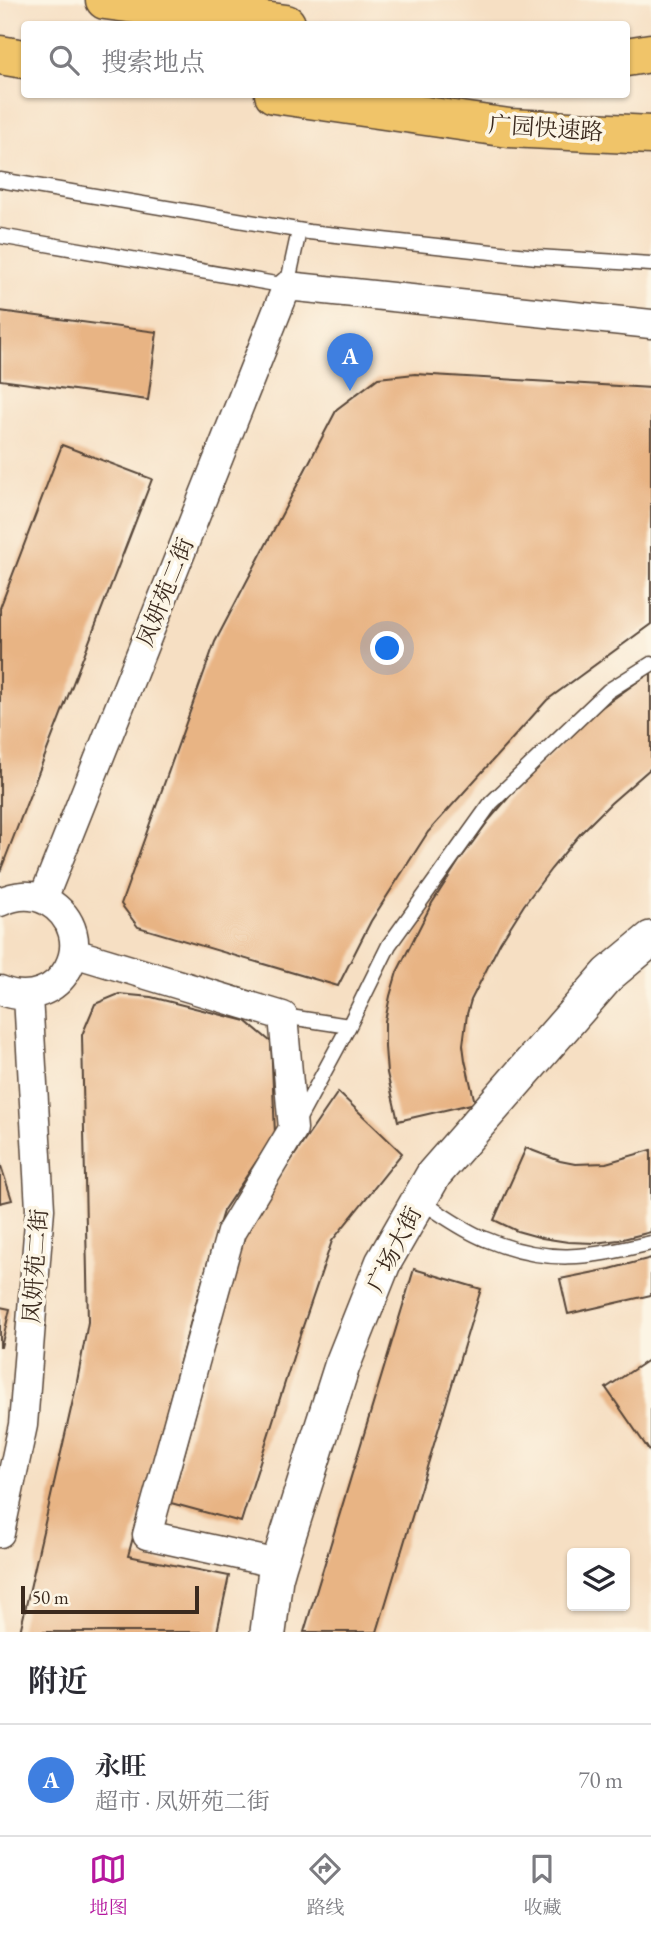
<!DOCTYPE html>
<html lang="zh">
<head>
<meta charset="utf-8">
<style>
	:root { --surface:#fff; --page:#f7f7f7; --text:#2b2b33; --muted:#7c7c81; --line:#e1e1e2; --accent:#b5179e }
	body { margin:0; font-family:"EB Garamond","Noto Serif SC",serif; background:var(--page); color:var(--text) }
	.controls { position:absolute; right:21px; bottom:21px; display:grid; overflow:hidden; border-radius:7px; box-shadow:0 2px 5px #0004 }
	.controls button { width:63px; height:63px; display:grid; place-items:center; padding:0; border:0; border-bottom:2px solid var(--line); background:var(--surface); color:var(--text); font:35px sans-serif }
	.scale { position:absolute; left:21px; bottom:18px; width:178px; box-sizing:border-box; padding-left:7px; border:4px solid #3b2a1e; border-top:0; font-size:19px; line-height:24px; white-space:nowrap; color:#3b2a1e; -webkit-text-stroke:5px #fcf5e5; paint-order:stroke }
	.you { position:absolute; left:388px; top:649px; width:24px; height:24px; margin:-18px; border:5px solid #fff; border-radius:50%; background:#1a73e8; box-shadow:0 0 0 10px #1a73e833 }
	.badge { display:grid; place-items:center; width:46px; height:46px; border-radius:50%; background:var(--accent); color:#fff; font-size:23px; font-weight:700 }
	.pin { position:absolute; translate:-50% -58px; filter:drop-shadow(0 2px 4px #0008) }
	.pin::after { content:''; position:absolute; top:37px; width:24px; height:21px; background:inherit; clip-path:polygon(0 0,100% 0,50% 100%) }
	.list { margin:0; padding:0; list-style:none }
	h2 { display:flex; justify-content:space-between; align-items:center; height:91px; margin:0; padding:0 28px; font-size:30px }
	h2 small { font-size:23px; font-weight:400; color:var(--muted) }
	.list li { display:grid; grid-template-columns:46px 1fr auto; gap:21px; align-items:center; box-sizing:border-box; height:112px; padding:0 28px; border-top:2px solid var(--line) }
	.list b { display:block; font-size:26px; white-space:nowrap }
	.list p { margin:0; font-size:23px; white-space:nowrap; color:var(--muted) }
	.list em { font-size:23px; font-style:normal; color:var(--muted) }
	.icon { flex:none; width:38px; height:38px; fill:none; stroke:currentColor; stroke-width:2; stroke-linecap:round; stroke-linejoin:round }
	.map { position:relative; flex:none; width:651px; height:1632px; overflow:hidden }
	.search { position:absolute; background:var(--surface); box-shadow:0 2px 5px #0004; left:21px; right:21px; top:21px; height:77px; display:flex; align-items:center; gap:18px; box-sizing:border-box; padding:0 24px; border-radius:7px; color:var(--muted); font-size:26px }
	.sheet { height:203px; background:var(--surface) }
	nav { display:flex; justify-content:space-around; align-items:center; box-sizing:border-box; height:98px; border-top:2px solid var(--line); background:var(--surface); font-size:19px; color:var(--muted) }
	nav a { display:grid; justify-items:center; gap:4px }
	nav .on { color:var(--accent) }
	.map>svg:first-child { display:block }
	.building { fill:#e8b484 }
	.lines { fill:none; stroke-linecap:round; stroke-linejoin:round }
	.service-casing { stroke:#574537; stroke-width:17 }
	.minor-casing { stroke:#574537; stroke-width:31 }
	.tertiary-casing { stroke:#574537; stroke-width:38 }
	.trunk-casing { stroke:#574537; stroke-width:41 }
	.service { stroke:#fff; stroke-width:14 }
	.minor { stroke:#fff; stroke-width:28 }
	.tertiary { stroke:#fff; stroke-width:35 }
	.trunk { stroke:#f0c469; stroke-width:38 }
	.labels { text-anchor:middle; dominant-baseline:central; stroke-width:7; stroke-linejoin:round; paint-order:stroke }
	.street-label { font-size:23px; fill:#3b2a1e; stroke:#fcf5e5 }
</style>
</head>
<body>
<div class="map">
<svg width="651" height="1632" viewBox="0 0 651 1632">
	<rect width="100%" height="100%" fill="#fcf5e5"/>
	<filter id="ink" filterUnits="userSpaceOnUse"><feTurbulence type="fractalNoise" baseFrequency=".0143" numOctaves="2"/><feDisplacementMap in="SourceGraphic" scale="14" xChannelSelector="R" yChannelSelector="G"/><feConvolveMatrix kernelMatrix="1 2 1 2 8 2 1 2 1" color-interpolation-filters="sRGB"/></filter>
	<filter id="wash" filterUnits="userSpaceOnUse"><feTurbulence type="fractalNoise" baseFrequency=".00686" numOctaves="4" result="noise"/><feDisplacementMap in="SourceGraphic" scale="28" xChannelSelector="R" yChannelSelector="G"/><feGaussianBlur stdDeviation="1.57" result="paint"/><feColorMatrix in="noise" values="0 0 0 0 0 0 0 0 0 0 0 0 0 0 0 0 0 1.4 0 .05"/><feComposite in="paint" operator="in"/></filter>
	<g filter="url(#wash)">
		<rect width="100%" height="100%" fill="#f6dfc3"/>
		<g id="blocks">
			<path class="building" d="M0,311L157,332L148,400L0,380Z
				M415,374L651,388V624L547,700L428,832L371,921L338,986L138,927L121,904L215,642L337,409L378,378Z
				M62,445L152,479L0,872V608Z
				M651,672V768L611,803L580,834L551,869L524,905L500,943L471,1000L467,1014L463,1045L465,1060L475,1103L398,1121L387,1073L385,1047V1021L390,996L397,972L432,903L459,861L489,820L522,782L595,712Z
				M119,994L151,997L246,1021L271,1042L275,1134L223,1211L193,1313L128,1556L229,1576L217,1632H20L76,1387L88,1322L82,1035L95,1004Z
				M338,1092L402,1153L332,1241L299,1338L241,1522L171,1503L246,1226Z
				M526,1148L560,1161L575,1164L606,1163L651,1150V1232L619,1240L594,1243L568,1242L542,1238L517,1231L494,1220Z
				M0,1163L12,1200L0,1203Z
				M651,1258V1295L568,1314L560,1279L610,1269Z
				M414,1269L481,1289L377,1632H304Z
				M0,1307L10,1309L1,1347H0Z
				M651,1358V1453L606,1388Z"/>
		</g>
	</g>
	<g filter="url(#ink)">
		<use href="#blocks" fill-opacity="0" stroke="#574537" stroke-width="2"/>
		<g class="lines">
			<g class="service-casing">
				<path id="service" d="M0,180L309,232L537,257L651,264
					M0,236L287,286L299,231
					M283,1016L349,1026
					M297,1122L349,1026L389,945L491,803L608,691L651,664
					M419,1200C440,1213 462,1230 485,1239C547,1265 588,1258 651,1243"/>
			</g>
			<g class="minor-casing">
				<path id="minor" d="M43,899L287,286L651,324
					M0,902C15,895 32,893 47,901C105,935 61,1016 0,990
					M74,953L283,1016L293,1129L231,1232L147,1535L279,1564
					M0,1533L23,1425L40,1209L28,996"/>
			</g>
			<g class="tertiary-casing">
				<path id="tertiary" d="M268,1632L275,1578L279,1564L342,1366L383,1263L434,1174L609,974L651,939"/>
			</g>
			<g class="trunk-casing">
				<path id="trunk" d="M105,0L286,24
					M0,55L24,59
					M626,57L651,53
					M274,94L509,128L651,135"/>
			</g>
			<use href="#service" class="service"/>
			<use href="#minor" class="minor"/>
			<use href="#tertiary" class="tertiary"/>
			<use href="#trunk" class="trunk"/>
		</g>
	</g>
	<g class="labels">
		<g class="street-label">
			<text transform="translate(546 128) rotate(4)">广园快速路</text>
			<text transform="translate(165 592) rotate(-68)">凤妍苑二街</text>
			<text transform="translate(394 1249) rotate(-63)">广场大街</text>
			<text transform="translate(35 1266) rotate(-86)">凤妍苑二街</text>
		</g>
	</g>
</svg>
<div class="controls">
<button><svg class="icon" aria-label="layers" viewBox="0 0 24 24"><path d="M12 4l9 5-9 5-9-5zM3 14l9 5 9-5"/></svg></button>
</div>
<div class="scale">50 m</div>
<div class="you"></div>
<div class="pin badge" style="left:350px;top:391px;background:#3f7fe0">A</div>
<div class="search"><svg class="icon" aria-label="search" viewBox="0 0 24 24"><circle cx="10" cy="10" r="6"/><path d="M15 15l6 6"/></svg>搜索地点</div>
</div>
<section class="sheet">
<h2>附近<small></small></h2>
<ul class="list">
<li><span class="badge" style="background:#3f7fe0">A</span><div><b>永旺</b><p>超市 · 凤妍苑二街</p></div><em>70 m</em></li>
</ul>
</section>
<nav>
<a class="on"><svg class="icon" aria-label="map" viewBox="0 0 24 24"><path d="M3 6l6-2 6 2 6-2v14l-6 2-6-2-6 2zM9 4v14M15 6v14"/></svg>地图</a>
<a><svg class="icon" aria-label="directions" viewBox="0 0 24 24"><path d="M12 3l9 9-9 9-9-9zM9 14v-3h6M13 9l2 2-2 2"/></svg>路线</a>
<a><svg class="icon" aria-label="saved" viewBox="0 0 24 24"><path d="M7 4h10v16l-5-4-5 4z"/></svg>收藏</a>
</nav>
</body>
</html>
